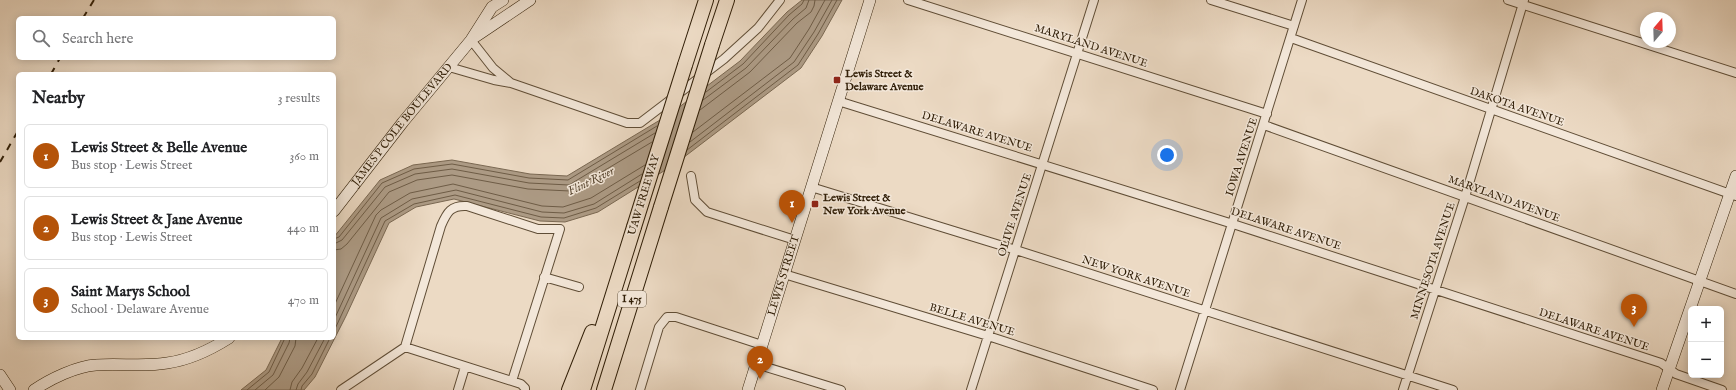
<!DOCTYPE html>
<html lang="en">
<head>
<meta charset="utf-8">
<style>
	:root { --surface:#fff; --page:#f6f6f6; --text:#202124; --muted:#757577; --line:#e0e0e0; --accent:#b45309 }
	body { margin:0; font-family:"IM FELL English",serif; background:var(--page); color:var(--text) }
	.controls { position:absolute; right:12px; bottom:12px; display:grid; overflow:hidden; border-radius:6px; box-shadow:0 2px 10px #0003 }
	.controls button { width:36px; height:36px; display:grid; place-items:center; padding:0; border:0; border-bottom:1px solid var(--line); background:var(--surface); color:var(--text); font:20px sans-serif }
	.compass { position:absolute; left:1640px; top:12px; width:36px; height:36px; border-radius:50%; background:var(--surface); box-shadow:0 2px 10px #0003; rotate:19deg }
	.you { position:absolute; left:1167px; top:155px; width:14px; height:14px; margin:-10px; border:3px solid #fff; border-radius:50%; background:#1a73e8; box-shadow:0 0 0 6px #1a73e833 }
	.badge { display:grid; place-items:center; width:26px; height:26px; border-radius:50%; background:var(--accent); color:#fff; font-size:13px; font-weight:700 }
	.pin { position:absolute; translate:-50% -33px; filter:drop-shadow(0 1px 2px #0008) }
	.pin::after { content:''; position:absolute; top:21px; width:14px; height:12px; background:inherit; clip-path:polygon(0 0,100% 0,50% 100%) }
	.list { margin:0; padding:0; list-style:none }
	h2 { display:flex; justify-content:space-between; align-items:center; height:52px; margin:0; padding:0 16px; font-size:17px }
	h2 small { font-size:13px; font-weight:400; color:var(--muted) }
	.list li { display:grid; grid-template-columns:26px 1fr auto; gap:12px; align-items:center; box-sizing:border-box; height:64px; margin:0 8px 8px; padding:0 8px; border:1px solid var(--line); border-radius:6px }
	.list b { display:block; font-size:15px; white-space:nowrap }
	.list p { margin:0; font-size:13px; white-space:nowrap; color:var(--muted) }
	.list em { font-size:13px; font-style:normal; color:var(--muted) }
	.icon { flex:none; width:22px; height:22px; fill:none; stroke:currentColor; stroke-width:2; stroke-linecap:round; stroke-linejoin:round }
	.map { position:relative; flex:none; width:1736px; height:390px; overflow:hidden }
	.search { position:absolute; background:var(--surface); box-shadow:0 2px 10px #0003; left:16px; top:16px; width:320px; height:44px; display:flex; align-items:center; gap:10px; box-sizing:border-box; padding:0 14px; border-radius:6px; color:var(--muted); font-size:15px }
	.panel { position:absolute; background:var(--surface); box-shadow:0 2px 10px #0003; left:16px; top:72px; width:320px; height:268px; border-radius:6px }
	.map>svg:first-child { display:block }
	.water { fill:#ac9a84; stroke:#7a6852 }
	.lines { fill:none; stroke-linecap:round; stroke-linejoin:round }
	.shore { stroke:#6e5c46; stroke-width:1 }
	.street-casing { stroke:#5f4d36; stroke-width:10 }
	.secondary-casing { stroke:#301e07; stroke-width:12 }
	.highway-casing { stroke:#301e07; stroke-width:16 }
	.street { stroke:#f3e7d9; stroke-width:8 }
	.secondary { stroke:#f3e7d9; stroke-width:11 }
	.highway { stroke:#ecdac4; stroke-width:14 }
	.rail { stroke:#301e07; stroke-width:2; stroke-dasharray:7 7; stroke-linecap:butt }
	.highway-bridge-casing { stroke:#301e07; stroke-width:16; stroke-linecap:butt }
	.highway-bridge { stroke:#ecdac4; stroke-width:14 }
	.poi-dot { fill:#8f2418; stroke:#f3e7d9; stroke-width:1.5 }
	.labels { text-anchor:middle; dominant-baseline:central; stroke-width:3; stroke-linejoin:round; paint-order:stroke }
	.shield { fill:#f3e7d9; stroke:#6a5a46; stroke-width:1 }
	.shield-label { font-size:10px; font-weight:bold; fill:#301e07 }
	.street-label { font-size:11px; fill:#301e07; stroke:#f3e7d9 }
	.poi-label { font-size:11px; font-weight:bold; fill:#301e07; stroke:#f3e7d9; text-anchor:start }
	.water-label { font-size:12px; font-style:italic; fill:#5b4933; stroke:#f3e7d9 }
</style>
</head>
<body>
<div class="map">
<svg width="1736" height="390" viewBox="0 0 1736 390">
	<rect width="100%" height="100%" fill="#ecdac4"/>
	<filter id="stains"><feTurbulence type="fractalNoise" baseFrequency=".005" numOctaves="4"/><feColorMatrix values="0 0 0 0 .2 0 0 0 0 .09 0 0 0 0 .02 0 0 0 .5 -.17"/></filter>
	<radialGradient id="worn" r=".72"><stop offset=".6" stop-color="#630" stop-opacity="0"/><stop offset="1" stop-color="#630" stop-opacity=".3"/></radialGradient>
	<path class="water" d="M802,0H842L822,36L801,68L675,164L598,212L565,222L540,221L454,199L416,207L389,223L346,316L315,377L304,390H241L266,370L282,338H334V237L380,180L413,165L452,160L530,174L567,176L670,114L740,61L787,12Z"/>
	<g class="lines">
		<path class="shore" d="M706,92L743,64L789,15L802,4L804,0
			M703,100L746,68L793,19L806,8L809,0
			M700,110L750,72L797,23L811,12L814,6L815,0
			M693,132L790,58L809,29L825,0
			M690,142L794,62L814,32L832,0
			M687,150L798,65L818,34L837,0
			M334,239L339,237L382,183L414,169L452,164L529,178L568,180L657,126
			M334,244L342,240L385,187L415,174L452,169L529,183L569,185L655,133
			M334,250L341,249L347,244L389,192L417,180L452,175L528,189L570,191L652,142
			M334,306L376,215L381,210L410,193L453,184L542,206L563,207L591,198L645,165
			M334,320L381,218L412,199L456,190L542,212L564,213L594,204L642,174
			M334,331L385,221L414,204L455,195L541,217L564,218L596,208L640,181
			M247,390L269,372L285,338
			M255,390L273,375L289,343L290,338
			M265,390L279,377L295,346L296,338
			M290,390L292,382L302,368L318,338
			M296,390L298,384L307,372L325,338
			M301,390L302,386L312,374L330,338"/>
		<g class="street-casing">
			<path id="street" d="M908,0L1267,114
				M1211,0L1294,26
				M1508,0L1736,73
				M1291,38L1736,196
				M471,40L493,68L511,83L627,123H640L724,59L758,28L780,0
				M449,67L494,80L511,83
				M838,101L1233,224L1661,363L1676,374L1722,390
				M1264,125L1736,294
				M691,176L695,200L707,212L795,240
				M811,187L1016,250L1453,390
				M784,274L988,336L1153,390
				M544,277L579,287
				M405,347L521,384L525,388V390
				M756,364L841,390
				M341,390L405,347L441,226C447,212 451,205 467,206L538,229H560L512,381
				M458,390L465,367
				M640,390L659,327L667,317H676L762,345
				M971,390L1094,0
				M1180,390L1302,0
				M1403,390L1465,197L1524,0"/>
		</g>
		<g class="secondary-casing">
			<g id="secondary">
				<path d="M475,37L530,0"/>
				<path id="s1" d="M334,211L403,122L471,40L492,7L503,0"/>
				<path d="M0,375L10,390"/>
				<path d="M34,390C50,379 77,366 96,365C119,363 144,367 167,363C189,360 210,350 229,338"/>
				<path id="s2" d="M748,390L870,0"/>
				<path d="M1662,390L1736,176"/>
			</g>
		</g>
		<g class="highway-casing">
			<path id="highway" d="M712,45L727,0
				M685,65L706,0
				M569,390L592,332
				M583,390L634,227
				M604,390L661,207"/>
		</g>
		<use href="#street" class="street"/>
		<use href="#secondary" class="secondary"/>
		<use href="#highway" class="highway"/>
		<path class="rail" d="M83,18L94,0
			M51,74L60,58
			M0,162L18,131"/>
		<g class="highway-bridge-casing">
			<path id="highway-bridge" d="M661,207L712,45
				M634,227L685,65"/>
		</g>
		<use href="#highway-bridge" class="highway-bridge"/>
	</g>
	<g class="poi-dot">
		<rect x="833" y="76" width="8" height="8" rx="2"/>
		<rect x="811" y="200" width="8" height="8" rx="2"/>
	</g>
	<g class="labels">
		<rect class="shield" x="618" y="291" width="28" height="16" rx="3"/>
		<g class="shield-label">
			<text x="632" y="299">I 475</text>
		</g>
		<g class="street-label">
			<text transform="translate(1091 46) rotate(18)">MARYLAND AVENUE</text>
			<text transform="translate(1517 107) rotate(19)">DAKOTA AVENUE</text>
			<text stroke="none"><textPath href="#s1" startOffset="110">JAMES P COLE BOULEVARD</textPath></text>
			<text transform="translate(977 132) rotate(17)">DELAWARE AVENUE</text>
			<text transform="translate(1242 157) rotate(-72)">IOWA AVENUE</text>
			<text transform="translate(644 195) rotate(-73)">UAW FREEWAY</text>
			<text transform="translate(1504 199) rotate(20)">MARYLAND AVENUE</text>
			<text transform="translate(1015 215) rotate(-72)">OLIVE AVENUE</text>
			<text transform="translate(1286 229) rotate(18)">DELAWARE AVENUE</text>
			<text transform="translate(1433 261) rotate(-72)">MINNESOTA AVENUE</text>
			<text stroke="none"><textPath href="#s2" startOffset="120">LEWIS STREET</textPath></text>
			<text transform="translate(1136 277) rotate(18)">NEW YORK AVENUE</text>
			<text transform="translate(972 320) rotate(17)">BELLE AVENUE</text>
			<text transform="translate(1594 330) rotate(18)">DELAWARE AVENUE</text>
		</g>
		<g class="poi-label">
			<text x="845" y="74">Lewis Street &amp;<tspan x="845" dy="13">Delaware Avenue</tspan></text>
			<text x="823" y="198">Lewis Street &amp;<tspan x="823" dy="13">New York Avenue</tspan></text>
		</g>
		<g class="water-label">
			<text transform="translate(591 181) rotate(-26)">Flint River</text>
		</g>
	</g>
	<rect width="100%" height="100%" filter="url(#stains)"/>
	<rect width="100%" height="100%" fill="url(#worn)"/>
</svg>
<div class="controls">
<button>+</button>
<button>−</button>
</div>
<svg class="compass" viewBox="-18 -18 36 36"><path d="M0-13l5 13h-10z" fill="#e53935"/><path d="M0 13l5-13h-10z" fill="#757577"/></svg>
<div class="you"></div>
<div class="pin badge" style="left:792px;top:223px">1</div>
<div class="pin badge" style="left:760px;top:379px">2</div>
<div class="pin badge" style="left:1634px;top:327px">3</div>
<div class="search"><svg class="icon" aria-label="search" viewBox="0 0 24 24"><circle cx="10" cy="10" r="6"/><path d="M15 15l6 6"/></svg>Search here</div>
<section class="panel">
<h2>Nearby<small>3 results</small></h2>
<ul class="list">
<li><span class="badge">1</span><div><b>Lewis Street &amp; Belle Avenue</b><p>Bus stop · Lewis Street</p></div><em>360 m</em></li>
<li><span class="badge">2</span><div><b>Lewis Street &amp; Jane Avenue</b><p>Bus stop · Lewis Street</p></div><em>440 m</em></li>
<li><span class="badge">3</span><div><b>Saint Marys School</b><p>School · Delaware Avenue</p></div><em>470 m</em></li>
</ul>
</section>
</div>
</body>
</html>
